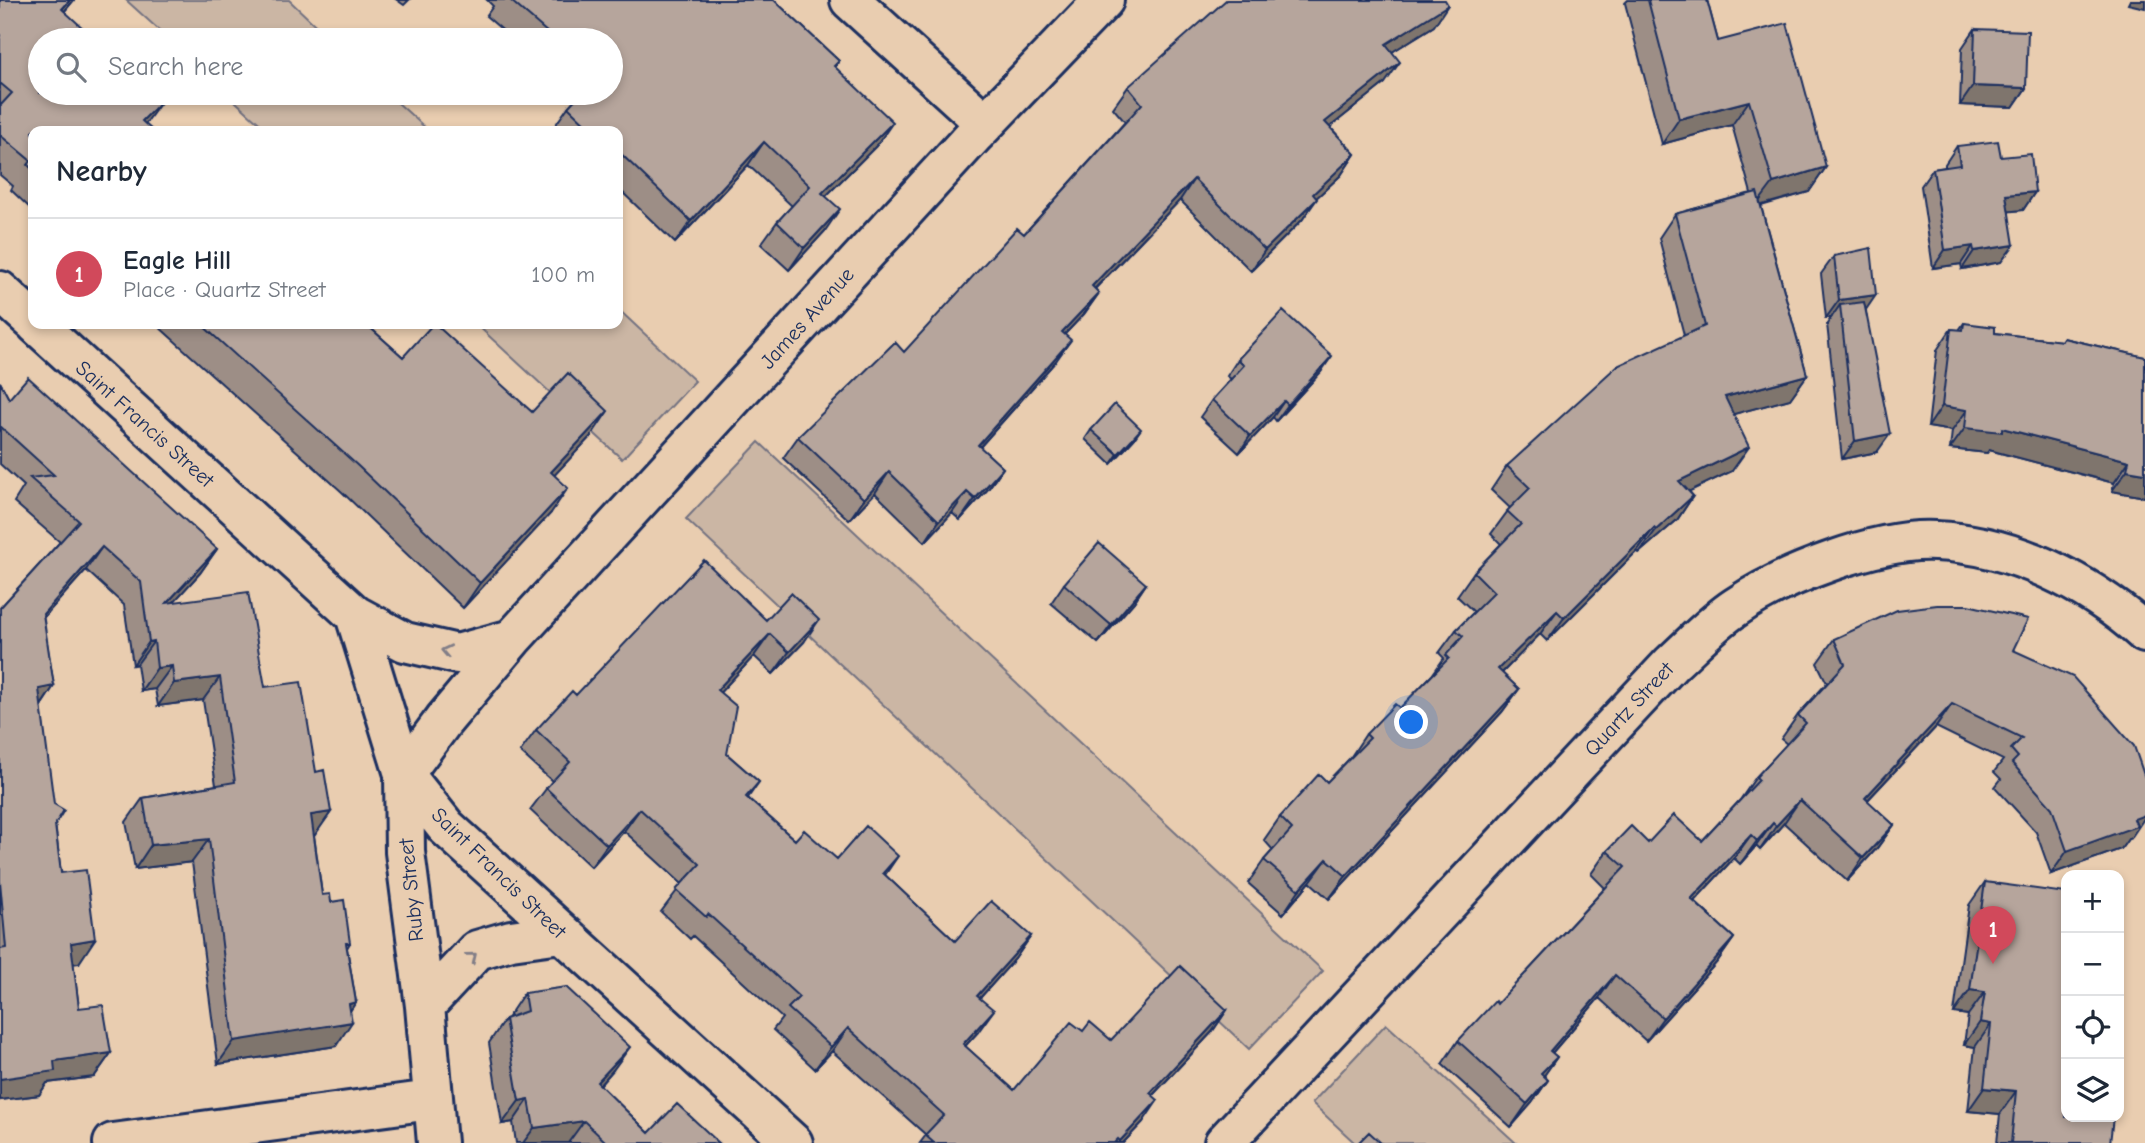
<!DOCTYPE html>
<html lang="en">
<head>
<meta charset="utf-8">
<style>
	:root { --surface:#fff; --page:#f6f6f7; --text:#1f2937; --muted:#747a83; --line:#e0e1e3; --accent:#d1495b }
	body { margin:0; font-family:"Comic Neue",sans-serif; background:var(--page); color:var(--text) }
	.controls { position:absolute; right:21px; bottom:21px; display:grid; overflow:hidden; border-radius:14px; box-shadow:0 4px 10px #0003 }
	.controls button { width:63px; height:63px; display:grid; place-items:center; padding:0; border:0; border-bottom:2px solid var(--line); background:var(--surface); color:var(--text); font:35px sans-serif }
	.you { position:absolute; left:1412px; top:723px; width:24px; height:24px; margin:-18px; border:5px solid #fff; border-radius:50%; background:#1a73e8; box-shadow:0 0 0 10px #1a73e833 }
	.badge { display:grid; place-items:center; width:46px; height:46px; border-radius:50%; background:var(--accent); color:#fff; font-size:23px; font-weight:700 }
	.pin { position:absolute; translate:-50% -58px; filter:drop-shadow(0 2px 4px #0008) }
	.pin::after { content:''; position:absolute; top:37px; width:24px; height:21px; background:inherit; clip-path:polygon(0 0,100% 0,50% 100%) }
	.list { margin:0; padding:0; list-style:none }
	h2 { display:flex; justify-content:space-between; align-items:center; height:91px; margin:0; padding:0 28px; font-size:30px }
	h2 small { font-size:23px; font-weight:400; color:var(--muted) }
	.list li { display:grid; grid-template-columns:46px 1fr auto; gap:21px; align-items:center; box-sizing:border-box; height:112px; padding:0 28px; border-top:2px solid var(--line) }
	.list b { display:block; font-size:26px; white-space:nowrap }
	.list p { margin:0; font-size:23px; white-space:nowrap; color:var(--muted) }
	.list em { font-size:23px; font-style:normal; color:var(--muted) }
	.icon { flex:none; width:38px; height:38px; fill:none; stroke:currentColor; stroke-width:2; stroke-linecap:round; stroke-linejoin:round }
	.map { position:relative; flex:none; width:2145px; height:1143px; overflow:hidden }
	.search { position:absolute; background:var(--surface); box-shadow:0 4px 10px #0003; left:28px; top:28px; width:595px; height:77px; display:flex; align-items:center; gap:18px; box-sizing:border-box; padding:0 24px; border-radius:38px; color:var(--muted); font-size:26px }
	.panel { position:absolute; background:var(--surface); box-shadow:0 4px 10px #0003; left:28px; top:126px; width:595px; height:203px; border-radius:14px }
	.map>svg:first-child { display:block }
	.green { fill:#cbb6a4; stroke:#737281; stroke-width:2 }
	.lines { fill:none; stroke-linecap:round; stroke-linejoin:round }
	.minor-casing { stroke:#1b2f5e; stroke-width:44 }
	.minor { stroke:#e9cdb0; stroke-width:38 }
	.wall { fill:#9d8e86; stroke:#1b2f5e; stroke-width:2 }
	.shaded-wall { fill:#7f746d; stroke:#1b2f5e; stroke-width:2 }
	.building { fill:#b6a59c; stroke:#1b2f5e; stroke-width:2 }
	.oneway { stroke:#827e87 }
	.labels { text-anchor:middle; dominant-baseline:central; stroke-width:7; stroke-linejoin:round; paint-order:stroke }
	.street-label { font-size:21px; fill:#1b2f5e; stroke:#e9cdb0 }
</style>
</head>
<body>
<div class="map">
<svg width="2145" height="1143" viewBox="0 0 2145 1143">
	<rect width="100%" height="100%" fill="#e9cdb0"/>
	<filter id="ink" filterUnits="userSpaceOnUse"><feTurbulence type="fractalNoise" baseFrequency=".0143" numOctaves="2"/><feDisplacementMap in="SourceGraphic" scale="14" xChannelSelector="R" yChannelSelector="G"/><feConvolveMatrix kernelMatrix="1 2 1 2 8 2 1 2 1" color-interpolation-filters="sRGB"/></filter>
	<g filter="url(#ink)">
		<path class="green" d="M126,0H289L331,40H170Z
			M226,93H387L429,131H268Z
			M618,309L695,381L622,459L476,324H618Z
			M759,442L1323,971L1249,1049L686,519Z
			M1386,1024L1516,1143H1355L1312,1103Z"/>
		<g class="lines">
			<g class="minor-casing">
				<path id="minor" d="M850,0L985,123
					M0,291L33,321
					M36,324L355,615L404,774L446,827L793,1143
					M355,615L405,642L457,654L512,639
					M404,774L444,720L512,639L975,134L1104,0
					M404,774L405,852L425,1006L437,1143
					M425,1006L477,950L511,940L561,933
					M113,1143L431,1100
					M1224,1143L1672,663C1692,645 1713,622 1736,607C1783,575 1878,538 1935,541C2013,544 2088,582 2145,633"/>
			</g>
			<use href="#minor" class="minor"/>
		</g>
		<path class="wall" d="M0,0H74L64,12L33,131V211L11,190L13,186L0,175Z
			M397,0H409L404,5Z
			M487,0H774L839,61L835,67L877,145L826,196L825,231L789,270L761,244L777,222L792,206L748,165L675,243L618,188V131H553L552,130L568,107L578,96L574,93H611V40H514L486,16L493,6Z
			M1628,0H1707L1718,41L1826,167L1809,192L1761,206L1807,375L1790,399L1733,414L1732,471L1689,491L1693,496L1677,520L1639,553L1637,551L1547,641L1540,634L1502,673L1519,689L1502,712L1329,899L1310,882L1283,914L1248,883L1264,860L1273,850L1264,840L1280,817L1327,782L1350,758L1366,734L1400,708L1432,675L1444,658L1439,653L1456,630L1474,612L1457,596L1474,572L1501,544L1491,534L1510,508L1491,490L1507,466L1684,335L1659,238L1675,214L1751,193L1732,125L1662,144L1625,3Z
			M1434,26L1392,52L1385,83L1330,127L1355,154L1341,175L1316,198L1302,220L1251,271L1180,200L1095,289L1099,293L1084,314L1064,335L1056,361L980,447L1003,468L988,489L960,520L952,513L925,542L875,493L849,520L783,458L798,437L904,352L1024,234L1125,122L1113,108L1128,87Z
			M1975,29L2026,88L2013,107L1960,105L1962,48Z
			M1957,146L2001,157L2035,192L2023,210L2009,211L2001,262L1962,269L1961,264L1933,268L1921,186L1933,169L1945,167V164Z
			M1834,256L1866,310L1877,452L1842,459L1827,324L1831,318H1826L1821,274Z
			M1964,323L1995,333L2061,341L2063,338L2145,357V497L2112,491L2114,483L1989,450L1987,453L1950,449L1952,431L1928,427L1937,350L1951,329L1959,330Z
			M160,324H366L403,357L591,436L554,475L551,513L463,608L342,492L158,326Z
			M1238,359L1321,372L1276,421L1273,417L1239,453L1200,417L1212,400L1231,379L1227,376Z
			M0,382L9,399L217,549L200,573L173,602L265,687L316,772L331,812L314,835L322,895L331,902L350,943L347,948L356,1002L350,1011L336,1046L218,1064L192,862L135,869L126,822L143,798L216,785L203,700L158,706L155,689L141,691L137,664L133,665L124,605L86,570L43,618L54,686L41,706L61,873L79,963H73L79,1008L111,1053L94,1077L47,1083L39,1095L0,1100V608L60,542L14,502L24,486L0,464Z
			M1091,430L1134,439L1111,464L1085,439Z
			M1064,584H1146L1134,602L1098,643L1051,603Z
			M766,620L804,642L773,674L754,656L720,692L727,754L759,782L748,798L795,840L837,859L885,875L955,941L1031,936L1015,959L980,998L978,1032L965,1046L1014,1090L1083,1031L1111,1040L1227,1010L1212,1032L1153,1095L1143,1122L1123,1143H920L926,1135L832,1051L815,1069L773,1030L782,1018L693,936L690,939L661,912L682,884L624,831L591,867L530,810L552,781L520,752L536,730L576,695Z
			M1834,639L2013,650L2131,838L2128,839L2121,849L2051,874L2036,832L1995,787L2001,779L1994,772L2003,760L1936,727L1867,801L1894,825L1877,848L1847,881L1784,823L1760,850L1756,846L1740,864L1734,858L1694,901L1734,938L1717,962L1646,1041L1599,998L1552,1053L1557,1057L1544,1075L1548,1080L1532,1103L1511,1127L1442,1064L1458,1041L1497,1004L1605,888L1591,874L1607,851L1648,843L1702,841L1740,800L1756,777L1787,744L1781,739L1798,715L1827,683L1817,663Z
			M1985,882L2064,1061L2110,1143H1997L2000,1114L1968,1111L1975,1047L1964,1045L1968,1015L1954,1013L1969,905Z
			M524,993L613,1070L600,1085L649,1133L719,1143H516L513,1122L502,1124L489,1043L505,1019L508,1018V1017Z"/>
		<path class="shaded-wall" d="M70,0H74L45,34L62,9Z
			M2130,0H2145V8L2128,4Z
			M1448,5L1434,26L1371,65L1386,44Z
			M1400,62L1385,83L1310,143L1325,122Z
			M1973,86L2026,88L2013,107L1960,105Z
			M162,101L144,126L142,121Z
			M1749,101L1732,125L1662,144L1679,119Z
			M893,122L877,145L807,215L822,193Z
			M764,142L748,165L675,243L691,221Z
			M1355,154L1341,175L1298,215L1313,194Z
			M1826,167L1809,192L1755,207L1773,183Z
			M1194,179L1180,200L1077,307L1092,286Z
			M2035,192L2023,210L1994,213L2006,195Z
			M1317,199L1302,220L1251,271L1265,250Z
			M840,209L825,231L789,270L804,248Z
			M2014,245L2001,262L1962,269L1974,251Z
			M1973,246L1961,264L1933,268L1945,250Z
			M1099,293L1084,314L1047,353L1062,332Z
			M1876,295L1863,314L1840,305L1831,318H1826L1839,300Z
			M1071,340L1056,361L963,466L978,445Z
			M1332,356L1321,372L1276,421L1288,405Z
			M1807,375L1790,399L1708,421L1725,397Z
			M1284,401L1273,417L1239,453L1250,436Z
			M1942,406L1967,410L1952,431L1928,427Z
			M608,411L591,436L534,497L551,472Z
			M1965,428H2002L2129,461L2114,483L1989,450L1987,453L1950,449Z
			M1141,429L1134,439L1111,464L1118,454Z
			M1890,434L1877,452L1842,459L1855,441Z
			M1749,447L1732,471L1663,504L1679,481Z
			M1003,468L988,489L960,520L975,499Z
			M2127,470L2145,473V497L2112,491Z
			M889,472L875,493L849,520L864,499Z
			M568,488L551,513L463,608L480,583Z
			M967,492L952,513L925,542L939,521Z
			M1693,496L1677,520L1639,553L1656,530Z
			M1654,528L1637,551L1547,641L1564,618Z
			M102,547L86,570L26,637L43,614Z
			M217,549L200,573L151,627L167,603Z
			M1146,584L1134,602L1098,643L1111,625Z
			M1557,611L1540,634L1482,693L1498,669Z
			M819,620L804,642L773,674L789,652Z
			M770,634L754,656L702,712L717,690Z
			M154,641L137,664L133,665L149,642Z
			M172,666L155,689L141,691L157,668Z
			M220,677L203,700L158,706L174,683Z
			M54,686L38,710L39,689Z
			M1519,689L1502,712L1329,899L1346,876Z
			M1952,704L1936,727L1848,821L1865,798Z
			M1800,800L1784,823L1760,850L1776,826Z
			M2145,806V817L2131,838L2128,839L2121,849L2051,874L2067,851Z
			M640,809L624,831L591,867L607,845Z
			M331,812L315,835L294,838L311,815Z
			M1773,823L1756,846L1740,864L1757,841Z
			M1894,825L1877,848L1847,881L1863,858Z
			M1751,835L1734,858L1675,922L1691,899Z
			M209,839L192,862L135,869L151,845Z
			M898,856L883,878V873Z
			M1327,859L1310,882L1283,914L1299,890Z
			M1031,936L1015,959L962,1018L977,996Z
			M1734,938L1717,962L1646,1041L1663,1018Z
			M95,939L79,963L54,966L71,943Z
			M1615,975L1599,998L1534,1074L1550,1051Z
			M1970,990L1985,992L1968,1015L1954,1013Z
			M356,1002L341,1024L352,1022L336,1046L218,1064L234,1041Z
			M994,1010L978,1032L947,1066L963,1044Z
			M1227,1010L1212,1032L1134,1115L1150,1093Z
			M1980,1022L1991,1024L1975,1047L1964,1045Z
			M848,1028L832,1051L815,1069L831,1047Z
			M630,1047L613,1070L581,1106L597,1082Z
			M111,1053L94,1077L47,1083L39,1095L0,1100V1079L54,1061Z
			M1557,1057L1541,1080V1073Z
			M1548,1080L1532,1103L1511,1127L1527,1104Z
			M1984,1088L2016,1091L2000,1114L1968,1111Z
			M529,1099L513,1122L502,1124L519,1101Z
			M1158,1100L1143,1122L1123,1143H1118Z
			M584,1121L568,1143H523L534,1128Z"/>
		<path class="building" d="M0,0H70L62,9L96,40H40V93H153L162,101L142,121L153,131H33V170L28,165L31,161L0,135V106L12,93L0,83Z
			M510,0H774L839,61L834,66L893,122L822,193L840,209L804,248L777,222L810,186L764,142L691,221L618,151V131H597L596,130L593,131L568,107L581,93H611V40H556Z
			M1226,0H1445L1448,5L1386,44L1400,62L1325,122L1355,154L1313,194L1317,199L1265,250L1194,179L1092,286L1099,293L1062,332L1071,340L978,445L1003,468L975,499L967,492L939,521L889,472L864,499L798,437L895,342L904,352L1017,228L1024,234L1142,104L1128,87Z
			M1648,0H1707L1718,41L1787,23L1826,167L1773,183L1749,101L1679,119Z
			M1975,29L2028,31L2026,88L1973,86Z
			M1998,141L2001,157L2031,154L2035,192L2006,195L2014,245L1974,251L1973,246L1945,250L1933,169L1960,165L1957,146Z
			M1757,192L1807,375L1725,397L1749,447L1679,481L1693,496L1656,530L1654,528L1564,618L1557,611L1498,669L1519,689L1346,876L1327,859L1299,890L1264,860L1292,829L1280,817L1319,774L1327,782L1370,738L1366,734L1395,704L1400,708L1449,658L1446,655L1463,636L1456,630L1494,592L1474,572L1521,524L1507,511L1530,488L1507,466L1617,366L1705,326L1675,214Z
			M1871,248L1876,295L1839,300L1834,256Z
			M1864,302L1890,434L1855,441L1840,305Z
			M1283,311L1332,356L1288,405L1284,401L1250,436L1212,400L1244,365L1238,359Z
			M1964,323L1995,327V333L2062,341L2063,338L2145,357V473L2127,470L2129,461L2002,428V432L1965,428L1967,410L1942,406L1951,329L1963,330Z
			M201,324H366L403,357L433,324H435L532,412L568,373L608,411L551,472L568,488L480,583L359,467Z
			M28,377L217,549L167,603L248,592L265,687L301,682L316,772L324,770L331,812L311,815L322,895L330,894L331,902L344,900L350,943H346L356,1002L349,1004L352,1022L234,1041L209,839L151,845L143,798L235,782L220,677L174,683L172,666L157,668L154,641L149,642L141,582L102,547L43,614L54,686L39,689L54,804L64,810L55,825L61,873L86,870L95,939L71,943L79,1008L103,1005L111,1053L54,1061L55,1071L0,1079V949L6,948L0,881V608L79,521L30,478L54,475L0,426V382L9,399Z
			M1115,404L1141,429L1118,454L1091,430Z
			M1099,543L1146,584L1111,625L1064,584Z
			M704,560L766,620L791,593L819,620L789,652L770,634L717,690L736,706L727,754L759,782L746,797L795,840L804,830L837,859L866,826L898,856L883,873L955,941L991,901L1031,936L977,996L994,1010L963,1044L1014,1090L1071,1022L1083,1031L1090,1022L1111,1040L1180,966L1227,1010L1150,1093L1158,1100L1120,1141L1118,1139L1114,1143H934L925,1135L944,1115L848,1028L831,1047L788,1008L799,997L708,914L706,917L676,890L700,864L640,809L607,845L546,788L570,762L536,730L572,691L576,695Z
			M1937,605H1968L2028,619L2013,650L2073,677L2134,746L2145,778V815L2134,819L2137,826L2067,851L2052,808L2012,763L2018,757L2011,749L2022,738L1952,704L1865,798L1894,825L1863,858L1800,800L1776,826L1773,823L1757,841L1751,835L1691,899L1734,938L1663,1018L1615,975L1550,1051L1557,1057L1541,1073L1548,1080L1527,1104L1458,1041L1495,1001L1497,1004L1625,867L1607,851L1631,826L1648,843L1674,815L1702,841L1759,780L1756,777L1806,723L1798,715L1845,664L1834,639L1897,610Z
			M1985,882L2066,893V1046L2064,1061L2066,1062V1117H2113L2110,1143H2011L2016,1091L1984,1088L1991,1024L1980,1022L1985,992L1970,990Z
			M566,987L630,1047L597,1082L649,1133L677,1104L719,1143H607L584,1121L534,1128L529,1099L519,1101L505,1019L527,1011L524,993Z
			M1369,1132L1381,1143H1358Z"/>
		<defs><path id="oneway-chevron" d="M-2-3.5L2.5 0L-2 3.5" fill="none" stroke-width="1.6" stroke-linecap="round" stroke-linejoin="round" transform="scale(1.75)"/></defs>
		<g class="oneway">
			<use href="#oneway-chevron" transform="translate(446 651) rotate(-168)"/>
			<use href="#oneway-chevron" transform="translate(472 957) rotate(-39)"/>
		</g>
	</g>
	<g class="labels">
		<g class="street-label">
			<text transform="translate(807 318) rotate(-48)">James Avenue</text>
			<text transform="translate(145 424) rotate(42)">Saint Francis Street</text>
			<text transform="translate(1629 709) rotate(-47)">Quartz Street</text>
			<text transform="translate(499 873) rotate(44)">Saint Francis Street</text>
			<text transform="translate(411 890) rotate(-96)">Ruby Street</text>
		</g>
	</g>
</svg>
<div class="controls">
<button>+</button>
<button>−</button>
<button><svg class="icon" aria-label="locate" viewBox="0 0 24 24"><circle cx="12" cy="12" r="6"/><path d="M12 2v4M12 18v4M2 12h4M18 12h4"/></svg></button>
<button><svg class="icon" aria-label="layers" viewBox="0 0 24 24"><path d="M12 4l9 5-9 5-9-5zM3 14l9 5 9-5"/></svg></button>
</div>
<div class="you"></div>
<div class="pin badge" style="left:1993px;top:964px">1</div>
<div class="search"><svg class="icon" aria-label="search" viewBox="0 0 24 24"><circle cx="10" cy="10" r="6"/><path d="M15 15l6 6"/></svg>Search here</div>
<section class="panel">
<h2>Nearby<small></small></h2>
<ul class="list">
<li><span class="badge">1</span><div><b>Eagle Hill</b><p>Place · Quartz Street</p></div><em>100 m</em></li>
</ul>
</section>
</div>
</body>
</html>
